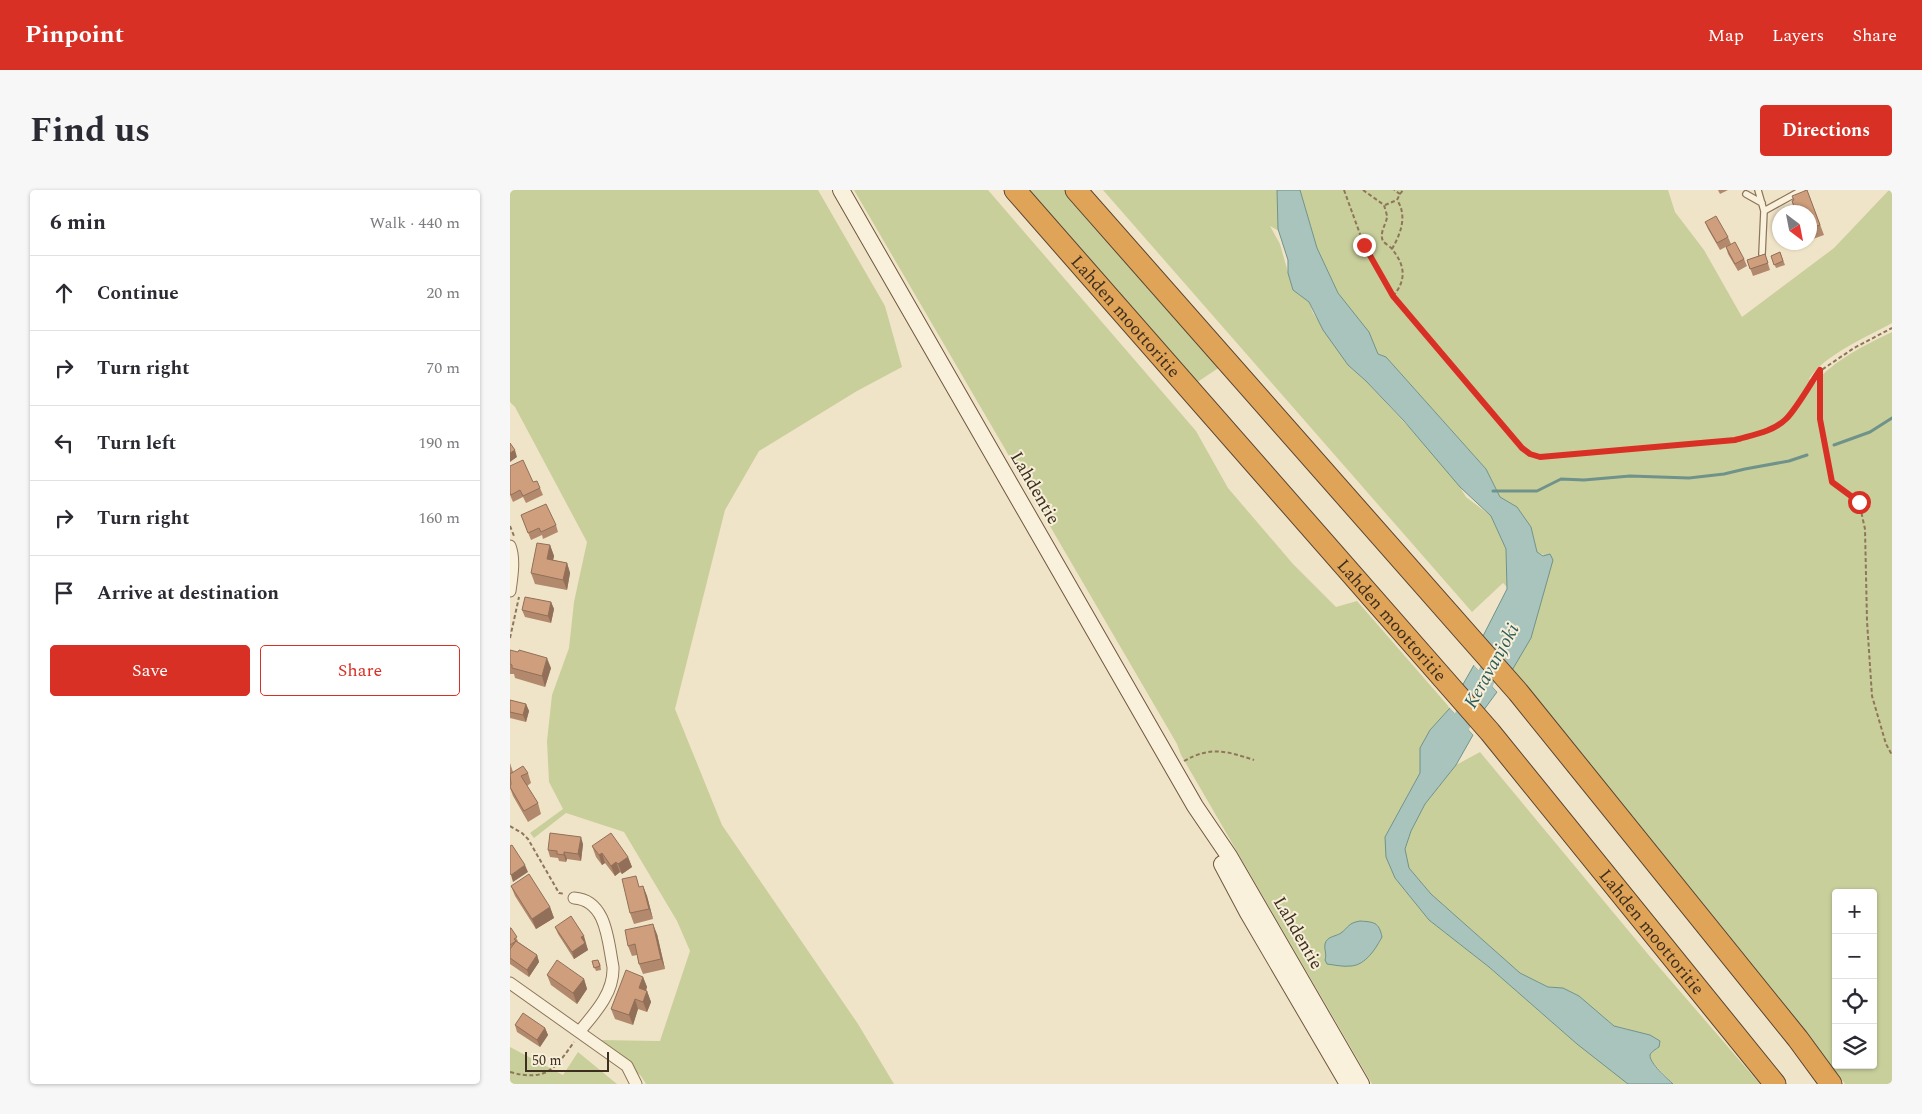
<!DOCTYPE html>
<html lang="en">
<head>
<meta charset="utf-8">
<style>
	:root { --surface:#fff; --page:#f7f7f7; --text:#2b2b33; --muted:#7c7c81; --line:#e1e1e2; --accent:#d93025 }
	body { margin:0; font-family:Spectral,serif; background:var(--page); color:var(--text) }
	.controls { position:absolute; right:15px; bottom:15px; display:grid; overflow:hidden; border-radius:5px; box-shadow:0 1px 4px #0004 }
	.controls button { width:45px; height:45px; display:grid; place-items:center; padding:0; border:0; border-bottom:1px solid var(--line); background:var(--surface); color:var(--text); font:25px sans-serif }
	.compass { position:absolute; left:1262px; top:15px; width:45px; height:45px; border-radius:50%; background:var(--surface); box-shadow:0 1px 4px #0004; rotate:148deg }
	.scale { position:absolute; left:15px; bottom:12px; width:84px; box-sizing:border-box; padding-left:5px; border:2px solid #3d2e20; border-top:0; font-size:14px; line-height:18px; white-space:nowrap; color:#3d2e20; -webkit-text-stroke:4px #f7eed8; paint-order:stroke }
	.stop { position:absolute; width:15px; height:15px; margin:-11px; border:4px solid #d93025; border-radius:50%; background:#fff }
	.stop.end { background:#d93025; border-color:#fff; box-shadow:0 1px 5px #0008 }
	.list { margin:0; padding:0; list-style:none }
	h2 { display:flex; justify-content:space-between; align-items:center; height:65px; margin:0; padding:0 20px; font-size:21px }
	h2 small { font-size:16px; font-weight:400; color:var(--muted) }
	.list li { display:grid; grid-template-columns:32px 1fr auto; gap:15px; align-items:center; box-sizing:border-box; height:75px; padding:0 20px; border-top:1px solid var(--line) }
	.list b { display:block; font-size:19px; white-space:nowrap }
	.list em { font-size:16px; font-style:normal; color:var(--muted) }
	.actions { display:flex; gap:10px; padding:15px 20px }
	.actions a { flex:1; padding:11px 0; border:1px solid var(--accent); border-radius:5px; text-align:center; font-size:18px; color:var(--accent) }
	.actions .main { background:var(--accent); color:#fff }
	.icon { flex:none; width:28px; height:28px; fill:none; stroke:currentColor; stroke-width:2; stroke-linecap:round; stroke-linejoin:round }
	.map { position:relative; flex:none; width:1382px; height:894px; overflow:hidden; border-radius:5px }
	header { display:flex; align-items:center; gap:30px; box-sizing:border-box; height:70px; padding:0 25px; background:var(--accent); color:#fff }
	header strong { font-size:24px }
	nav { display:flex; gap:28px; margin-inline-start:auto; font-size:18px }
	.intro { display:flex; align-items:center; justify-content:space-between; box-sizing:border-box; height:120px; padding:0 30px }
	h1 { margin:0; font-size:35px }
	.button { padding:12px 22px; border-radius:5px; background:var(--accent); color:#fff; font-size:18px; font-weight:700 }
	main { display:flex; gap:30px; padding:0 30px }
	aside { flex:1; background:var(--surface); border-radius:5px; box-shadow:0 1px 4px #0004 }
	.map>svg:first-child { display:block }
	.green { fill:#c9cf9b; fill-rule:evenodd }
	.water { fill:#a9c4bc; stroke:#6f938a }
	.pier { fill:#f0e4c8 }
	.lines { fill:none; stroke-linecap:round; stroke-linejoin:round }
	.stream { stroke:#6f938a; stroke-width:3 }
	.river { stroke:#a9c4bc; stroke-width:20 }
	.lane-casing { stroke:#8d765c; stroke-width:8 }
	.street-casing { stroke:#8d765c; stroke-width:13 }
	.secondary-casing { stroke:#6f573f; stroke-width:18 }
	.highway-casing { stroke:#5b4430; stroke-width:23 }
	.path { stroke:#8d765c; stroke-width:2; stroke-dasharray:4 2.5; stroke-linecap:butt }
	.lane { stroke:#faf1dc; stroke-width:5.5 }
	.street { stroke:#faf1dc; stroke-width:11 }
	.secondary { stroke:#faf1dc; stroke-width:16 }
	.highway { stroke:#e0a458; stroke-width:21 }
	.wall { fill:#b2896c }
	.shaded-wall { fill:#916f58 }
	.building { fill:#cf9f7d; stroke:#916f58 }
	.route { stroke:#d93025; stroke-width:6 }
	.labels { text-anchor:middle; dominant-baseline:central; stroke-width:4; stroke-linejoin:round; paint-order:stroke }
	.street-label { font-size:18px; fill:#3d2e20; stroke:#f7eed8 }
	.water-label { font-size:19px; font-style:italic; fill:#2f5d5a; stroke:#f7eed8 }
</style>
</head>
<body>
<header>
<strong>Pinpoint</strong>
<nav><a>Map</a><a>Layers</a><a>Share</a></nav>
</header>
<div class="intro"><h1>Find us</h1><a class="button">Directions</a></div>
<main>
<aside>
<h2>6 min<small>Walk · 440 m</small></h2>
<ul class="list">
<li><svg class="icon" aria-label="ahead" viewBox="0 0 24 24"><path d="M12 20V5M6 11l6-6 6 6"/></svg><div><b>Continue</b></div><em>20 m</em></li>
<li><svg class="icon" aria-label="right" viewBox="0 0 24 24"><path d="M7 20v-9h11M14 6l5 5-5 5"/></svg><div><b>Turn right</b></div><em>70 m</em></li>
<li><svg class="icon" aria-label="left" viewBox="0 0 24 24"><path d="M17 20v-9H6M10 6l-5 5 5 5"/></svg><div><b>Turn left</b></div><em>190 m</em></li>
<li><svg class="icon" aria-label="right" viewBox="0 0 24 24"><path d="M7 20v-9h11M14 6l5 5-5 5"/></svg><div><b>Turn right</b></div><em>160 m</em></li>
<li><svg class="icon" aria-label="arrive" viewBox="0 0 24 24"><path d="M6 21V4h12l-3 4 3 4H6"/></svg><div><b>Arrive at destination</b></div></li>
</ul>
<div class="actions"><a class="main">Save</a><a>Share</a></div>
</aside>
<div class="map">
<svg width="1382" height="894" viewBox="0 0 1382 894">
	<rect width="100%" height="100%" fill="#f0e4c8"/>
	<path class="green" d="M0,0H308L375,116L392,177L347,201L249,261L215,320L165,519L212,635L348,834L384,894H136L131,886L89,850L150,851L180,761L167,731L114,642L56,623L24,648L20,643L53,619L39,592L37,551L42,505L59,458L64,412L77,352L5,217L0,212Z
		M344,0H478L686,241L718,298L783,374L826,417L847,411L940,518L920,540L910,558V583L875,647L885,688L919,730L979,777L1067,854L1130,894H862L671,565L667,554Z
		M520,0H557L710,177L686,193Z
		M593,0H767L769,41L760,36L770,54L783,100L799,112L803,123L838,175L856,191L942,284L956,307L981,326L996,359L997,397L993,393L962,422Z
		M790,0H1158L1165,22L1194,60L1232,127L1324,58L1379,0H1382V133C1357,147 1314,165 1299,189L1305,193C1324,170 1355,155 1382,142V894H1335L1195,716L1026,507L1014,496L999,480L1021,448L1043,369L1027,362L1021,337L1007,317L990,307L976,279L876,167L868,164L858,142L828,103L807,58ZM1326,703H1363V875H1326Z
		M970,562L1137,763L1250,894H1163L1142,872L1118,839L1104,836L1069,806L1053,798L1038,797L1010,783L921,704L899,678L895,659L901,641L915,614L946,575Z
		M0,857L53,885L68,862L107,894H0Z"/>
	<path class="water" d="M767,0H790L807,58L828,103L859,142L868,164L876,167L976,279L990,307L1007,317L1021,337L1027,362L1033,366L1040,364L1043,370L1021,448L1001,482L972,448L997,399L996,359L981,326L950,297L894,231L856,191L838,175L813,140L799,112L783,100L778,83V70L768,39Z
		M964,475L987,502L973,521L952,496Z
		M940,518L963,545L946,575L915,614L901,641L895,659L899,678L921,704L1010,783L1038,797L1053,798L1069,806L1104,836L1140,845L1150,851L1149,857C1146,859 1141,862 1140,865C1139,873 1158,889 1163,894H1118L1067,854L979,777L919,730L885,688L876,667L875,647L910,583V558L920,540Z
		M850,731C864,732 869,732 872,747C866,758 856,775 841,776C833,777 825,775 817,774L815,770C817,764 814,760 815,754C817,746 825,747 831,743C839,737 838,733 850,731Z"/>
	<path class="pier" d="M964,472L989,500V504L962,473Z
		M938,516H941L965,543V547Z"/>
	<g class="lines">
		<path class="stream" d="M1324,255L1360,242L1382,228
			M983,301H1027L1051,289L1074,290L1120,286L1179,288L1214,284L1235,279L1279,271L1297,265"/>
		<path class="river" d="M939,555L991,460"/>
		<g class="lane-casing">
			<path id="lane" d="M1248,0L1254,21L1252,64
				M1236,4L1252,13
				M1254,21L1292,0"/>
		</g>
		<g class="street-casing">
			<path id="street" d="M0,356C5,369 2,387 0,401
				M64,708C97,710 98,752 103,777C104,803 85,823 69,842
				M0,793L117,876L126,894"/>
		</g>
		<g class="secondary-casing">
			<path id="secondary" d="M331,0L685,616L719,666L851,894
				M712,674L738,723L838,894"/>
		</g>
		<g class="highway-casing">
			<g id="highway">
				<path id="s1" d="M505,0L980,542L1265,894"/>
				<path d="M566,0L1008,502L1288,849L1321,894"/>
			</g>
		</g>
		<path class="path" d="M834,0L854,55L883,106L1012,258L1020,264L1030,267L1225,250L1264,237L1276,229L1310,181L1344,158L1382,138
			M853,0L874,15C875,19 877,24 877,27C876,35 869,43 873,51C875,54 880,56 882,59C895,75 897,90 883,106
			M890,4L893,0
			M875,15L887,10L890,4L884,0
			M882,59C890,45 898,26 887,10
			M1310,182V229L1322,292L1349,312L1355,339L1357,431L1362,506L1376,554L1382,565
			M0,336L4,346
			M0,448L9,407
			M674,571C701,556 716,561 744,570
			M0,636L12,643L18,649L49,703L55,704
			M0,882C36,892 45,879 64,852"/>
		<use href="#lane" class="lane"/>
		<use href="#street" class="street"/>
		<use href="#secondary" class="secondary"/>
		<use href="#highway" class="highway"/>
	</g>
	<path class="wall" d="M1208,0H1218L1210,4Z
		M1297,0L1314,45L1300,50V22L1284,10Z
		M1195,32L1218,47L1221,54L1210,60L1198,39Z
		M1216,57L1234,69L1237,76L1228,81L1218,64Z
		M1270,62L1275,75L1266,78L1261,66Z
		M1255,64L1260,80L1243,86L1237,70Z
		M0,276L30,298L33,305L16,313L13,307L3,312L0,305Z
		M11,325L46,335L48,342L33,349L32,345L21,350Z
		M40,355L44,366L43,370L57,373L60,383L57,400L25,394L21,383Z
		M41,412L44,419L41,433L15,427L12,420Z
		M0,461L41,478L35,497L5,488L4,484H0Z
		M0,510L16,514L19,521L16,532L0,528Z
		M0,573L3,582L18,583L21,593L17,596L28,613L31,624L18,632L3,606L0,598Z
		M73,654L71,671L57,669L56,672L49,671L48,668L40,667L38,660Z
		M82,656L118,667L122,677L112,684L110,682L105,686L95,673L92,675L86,667Z
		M1,696L40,717L44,728L26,739L5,706Z
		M133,696L137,706L143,729L124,734L120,723L130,697Z
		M45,737L76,753H75L78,760L64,769L48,744Z
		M0,738L8,751H7L27,765L29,772L19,787L0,774Z
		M147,744L155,779L133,784L129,774L127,765L122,766L118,756Z
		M82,771L90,773L91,780L86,781Z
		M37,785L74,789L77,799L67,814L41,795Z
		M133,787L137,797L136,801H137L141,812L137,822L128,819L123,835L105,829L101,819Z
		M5,835L35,838L38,845L30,857L7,842Z"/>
	<path class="shaded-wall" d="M5,260L7,267L0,272V263Z
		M40,355L44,366L41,379L37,369Z
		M57,373L60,383L57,400L53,390Z
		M41,412L44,419L41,433L38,426Z
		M37,468L41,478L35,497L32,486Z
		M16,514L19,521L16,532L13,525Z
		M71,647L73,654L71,671L68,664Z
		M54,662L57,669L56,672L54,665Z
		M92,663L95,673L92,675L89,665Z
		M118,667L122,677L112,684L108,674Z
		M106,672L110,682L105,686L101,676Z
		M15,675L18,682L3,692L1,685Z
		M133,696L137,706L143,729L139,719Z
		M40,717L44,728L26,739L22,729Z
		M143,734L147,744L155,779L151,769Z
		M74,746L78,760L64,769L62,762L71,747Z
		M27,765L29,772L19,787L17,780Z
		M133,787L137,797L133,809L129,798Z
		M74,789L77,799L67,814L63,803Z
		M137,801L141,812L137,822L133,812Z
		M125,809L128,819L123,835L119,825Z
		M35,838L38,845L30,857L27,850Z"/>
	<path class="building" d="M1297,0L1310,35L1300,38V22H1286L1282,11L1284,10L1282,6Z
		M1206,26L1218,47L1207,53L1195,32Z
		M1225,52L1234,69L1225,74L1216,57Z
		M1270,62L1273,71L1264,75L1261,66Z
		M1255,64L1258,73L1240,79L1237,70Z
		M0,253L5,260L0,263Z
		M13,270L23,292L27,291L30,298L13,306L10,300L1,305L0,303V276Z
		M36,314L46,335L31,342L29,338L18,343L11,325Z
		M27,353L40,355L37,369L57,373L53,390L21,383Z
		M15,407L41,412L38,426L12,420Z
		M0,460L8,462L9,460L37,468L32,486L2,478V475L0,474Z
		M0,510L16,514L13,525L0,522Z
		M13,576L18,583L11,586L28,613L14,621L0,597L1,594L0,584Z
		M40,643L71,647L68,664L54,662V665L47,664V661L38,660Z
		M101,643L118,667L108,674L106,672L101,676L92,663L89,665L82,656Z
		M2,655L15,675L1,685L0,683V656Z
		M19,684L40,717L22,729L1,696Z
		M126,686L129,697L133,696L139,719L120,723L112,689Z
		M61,726L74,746L71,747L75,753L62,762L45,737Z
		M143,734L151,769L129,774L125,754L118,756L115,740Z
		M0,738H1L7,747L4,749L6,751L0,755Z
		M6,751L27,765L17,780L0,768V759Z
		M47,770L74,789L63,803L37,785Z
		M88,770L90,776L84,778L82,771Z
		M116,780L133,787L129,798L137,801L133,812L125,809L119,825L101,819Z
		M13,823L35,838L27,850L5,835Z"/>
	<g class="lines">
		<path class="route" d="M854,55L883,106L1012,258L1020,264L1030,267L1225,250C1242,245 1263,242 1276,229C1287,218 1300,194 1310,180V229L1322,292L1349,312"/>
	</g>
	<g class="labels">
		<g class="street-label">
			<text stroke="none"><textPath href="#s1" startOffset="168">Lahden moottoritie</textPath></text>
			<text transform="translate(525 298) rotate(60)">Lahdentie</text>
			<text stroke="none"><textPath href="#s1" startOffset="572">Lahden moottoritie</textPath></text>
			<text stroke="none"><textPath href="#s1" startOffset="978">Lahden moottoritie</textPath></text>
			<text transform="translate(788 743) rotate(60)">Lahdentie</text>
		</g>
		<g class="water-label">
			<text transform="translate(982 476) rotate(-61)">Keravanjoki</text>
		</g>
	</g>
</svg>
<div class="controls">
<button>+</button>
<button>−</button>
<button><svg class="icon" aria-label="locate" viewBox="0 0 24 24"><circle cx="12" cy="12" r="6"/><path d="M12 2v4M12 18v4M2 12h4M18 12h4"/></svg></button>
<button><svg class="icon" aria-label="layers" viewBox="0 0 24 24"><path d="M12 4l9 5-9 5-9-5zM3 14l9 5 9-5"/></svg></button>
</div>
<svg class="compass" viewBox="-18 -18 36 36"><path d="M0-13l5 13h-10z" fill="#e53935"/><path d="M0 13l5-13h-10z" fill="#7c7c81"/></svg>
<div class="scale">50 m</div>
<div class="stop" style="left:1349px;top:312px"></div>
<div class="stop end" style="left:854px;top:55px"></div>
</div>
</main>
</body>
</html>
